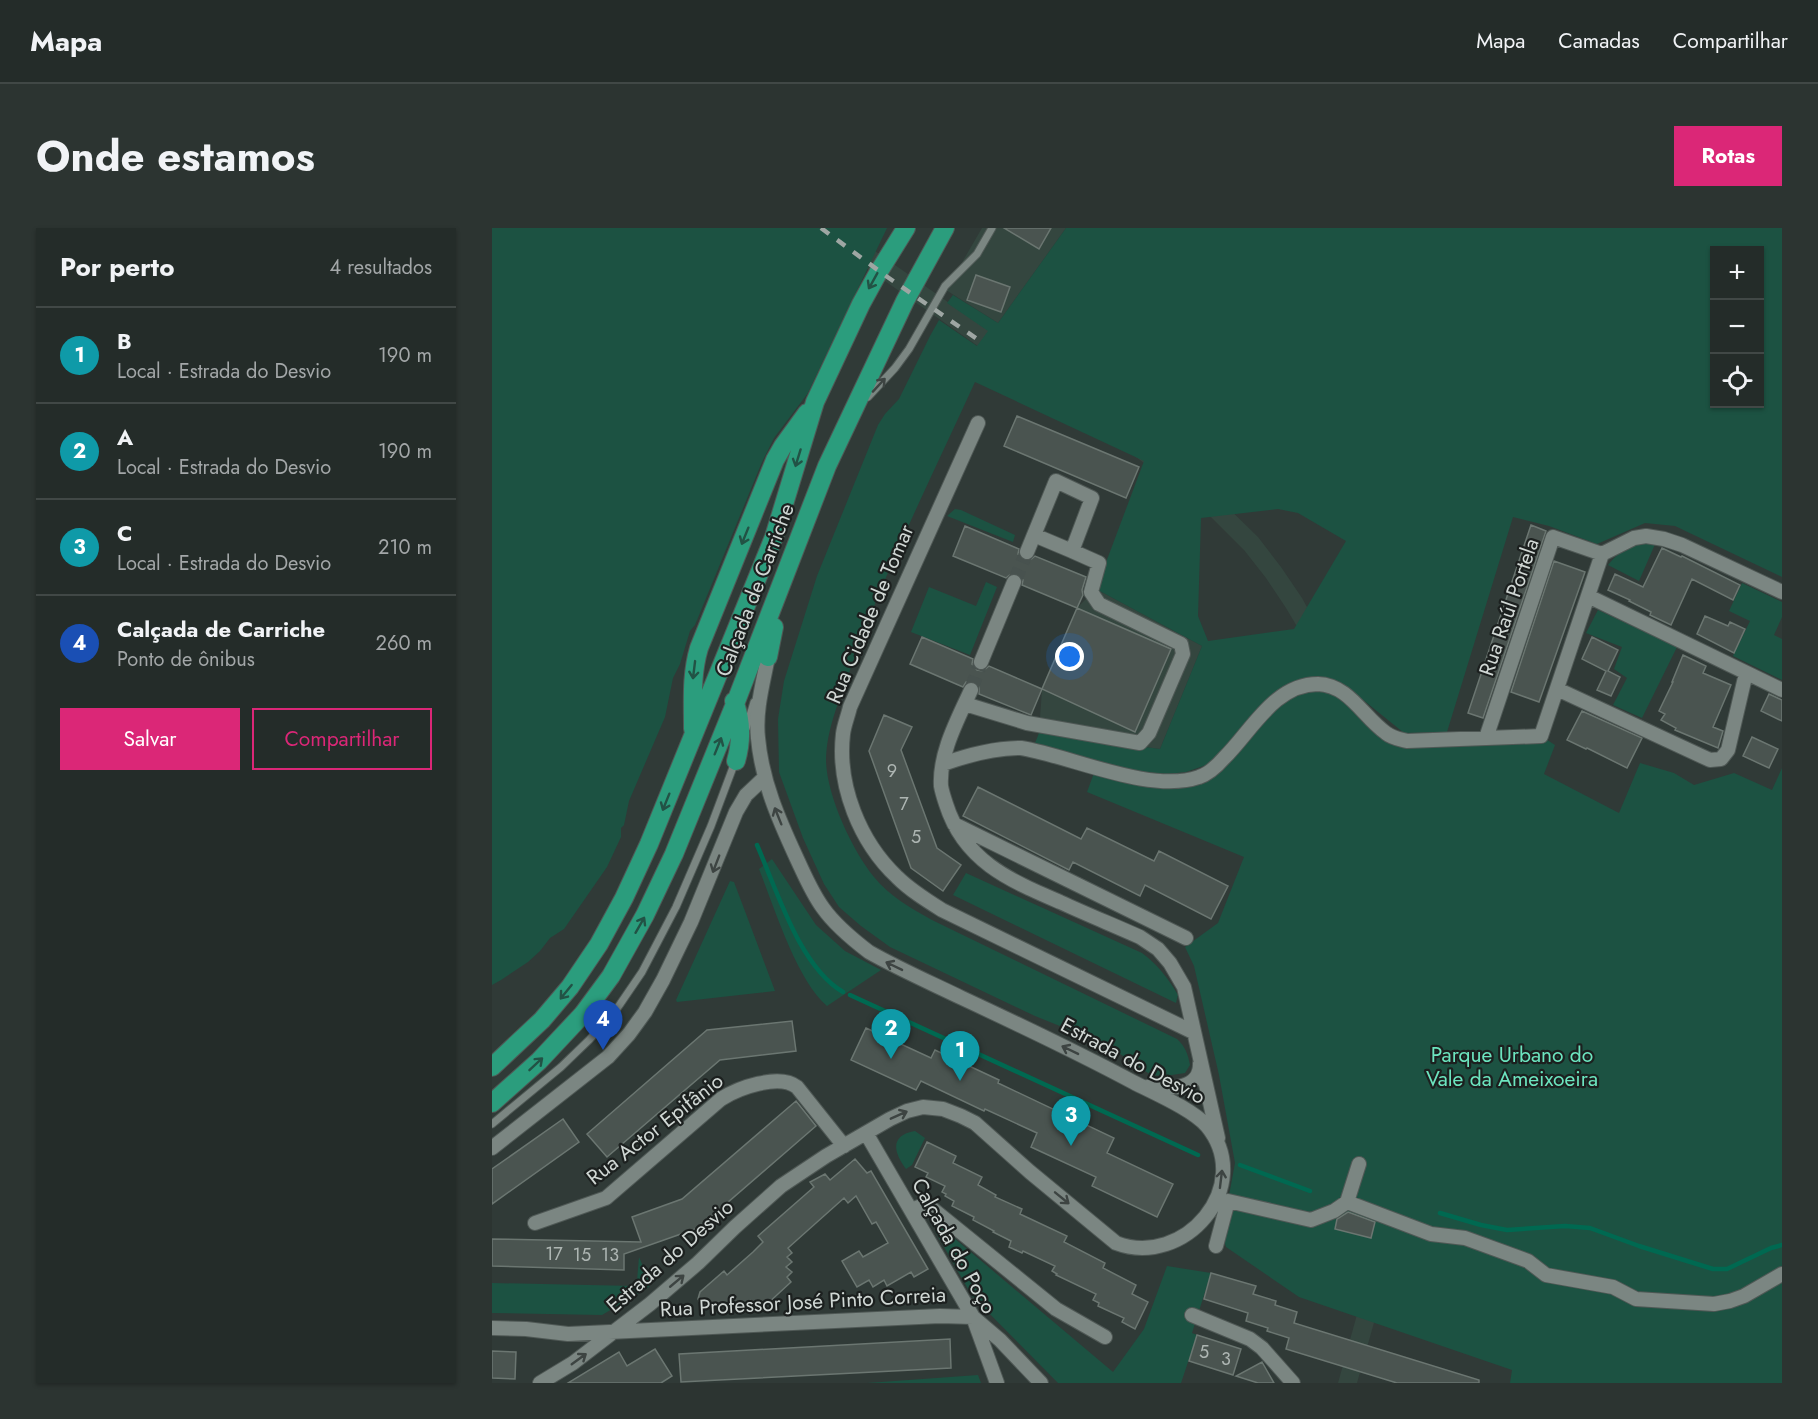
<!DOCTYPE html>
<html lang="pt">
<head>
<meta charset="utf-8">
<style>
	:root { --surface:#242c29; --page:#2c3431; --text:#f1f3f6; --muted:#a3a7a8; --line:#414846; --accent:#db2777 }
	body { margin:0; font-family:Jost,sans-serif; background:var(--page); color:var(--text) }
	.controls { position:absolute; right:18px; top:18px; display:grid; overflow:hidden; border-radius:0px; box-shadow:0 2px 4px #0004 }
	.controls button { width:54px; height:54px; display:grid; place-items:center; padding:0; border:0; border-bottom:2px solid var(--line); background:var(--surface); color:var(--text); font:30px sans-serif }
	.you { position:absolute; left:578px; top:429px; width:21px; height:21px; margin:-15px; border:4px solid #fff; border-radius:50%; background:#1a73e8; box-shadow:0 0 0 9px #1a73e833 }
	.badge { display:grid; place-items:center; width:39px; height:39px; border-radius:50%; background:var(--accent); color:#fff; font-size:20px; font-weight:700 }
	.pin { position:absolute; translate:-50% -50px; filter:drop-shadow(0 2px 3px #0008) }
	.pin::after { content:''; position:absolute; top:32px; width:21px; height:18px; background:inherit; clip-path:polygon(0 0,100% 0,50% 100%) }
	.list { margin:0; padding:0; list-style:none }
	h2 { display:flex; justify-content:space-between; align-items:center; height:78px; margin:0; padding:0 24px; font-size:26px }
	h2 small { font-size:20px; font-weight:400; color:var(--muted) }
	.list li { display:grid; grid-template-columns:39px 1fr auto; gap:18px; align-items:center; box-sizing:border-box; height:96px; padding:0 24px; border-top:2px solid var(--line) }
	.list b { display:block; font-size:22px; white-space:nowrap }
	.list p { margin:0; font-size:20px; white-space:nowrap; color:var(--muted) }
	.list em { font-size:20px; font-style:normal; color:var(--muted) }
	.actions { display:flex; gap:12px; padding:18px 24px }
	.actions a { flex:1; padding:14px 0; border:2px solid var(--accent); border-radius:0px; text-align:center; font-size:21px; color:var(--accent) }
	.actions .main { background:var(--accent); color:#fff }
	.icon { flex:none; width:33px; height:33px; fill:none; stroke:currentColor; stroke-width:2; stroke-linecap:round; stroke-linejoin:round }
	.map { position:relative; flex:none; width:1290px; height:1155px; overflow:hidden; border-radius:0px }
	header { display:flex; align-items:center; gap:36px; box-sizing:border-box; height:84px; padding:0 30px; background:var(--surface); border-bottom:2px solid var(--line) }
	header strong { font-size:28px }
	nav { display:flex; gap:33px; margin-inline-start:auto; font-size:21px }
	.intro { display:flex; align-items:center; justify-content:space-between; box-sizing:border-box; height:144px; padding:0 36px }
	h1 { margin:0; font-size:42px }
	.button { padding:15px 27px; border-radius:0px; background:var(--accent); color:#fff; font-size:21px; font-weight:700 }
	main { display:flex; gap:36px; padding:0 36px }
	aside { flex:1; background:var(--surface); border-radius:0px; box-shadow:0 2px 4px #0004 }
	.map>svg:first-child { display:block }
	.built { fill:#34463f }
	.green { fill:#1c5242; fill-rule:evenodd }
	.lines { fill:none; stroke-linecap:round; stroke-linejoin:round }
	.stream { stroke:#006951; stroke-width:4.5 }
	.building { fill:#4a5450; stroke:#6b7671; stroke-width:1.5 }
	.street-tunnel { stroke:#48524f; stroke-width:14; stroke-dasharray:14 7; stroke-linecap:butt }
	.lane-casing { stroke:#4f5855; stroke-width:9 }
	.street-casing { stroke:#4f5855; stroke-width:16 }
	.highway-casing { stroke:#4f5855; stroke-width:20 }
	.lane { stroke:#7b8682; stroke-width:7 }
	.street { stroke:#7b8682; stroke-width:14 }
	.highway { stroke:#2b9d7d; stroke-width:18 }
	.rail { stroke:#9ea6a3; stroke-width:4.5; stroke-dasharray:10 10; stroke-linecap:butt }
	.oneway { stroke:#225245 }
	.oneway2 { stroke:#3d4442 }
	.labels { text-anchor:middle; dominant-baseline:central; stroke-width:4.5; stroke-linejoin:round; paint-order:stroke }
	.number-label { font-size:18px; fill:#aeb6b3 }
	.street-label { font-size:21px; fill:#d0d7d4; stroke:#1c201f }
	.park-label { font-size:21px; fill:#6ce5bf; stroke:#1c201f }
</style>
</head>
<body>
<header>
<strong>Mapa</strong>
<nav><a>Mapa</a><a>Camadas</a><a>Compartilhar</a></nav>
</header>
<div class="intro"><h1>Onde estamos</h1><a class="button">Rotas</a></div>
<main>
<aside>
<h2>Por perto<small>4 resultados</small></h2>
<ul class="list">
<li><span class="badge" style="background:#0f9aa8">1</span><div><b>B</b><p>Local · Estrada do Desvio</p></div><em>190 m</em></li>
<li><span class="badge" style="background:#0f9aa8">2</span><div><b>A</b><p>Local · Estrada do Desvio</p></div><em>190 m</em></li>
<li><span class="badge" style="background:#0f9aa8">3</span><div><b>C</b><p>Local · Estrada do Desvio</p></div><em>210 m</em></li>
<li><span class="badge" style="background:#1a4fb4">4</span><div><b>Calçada de Carriche</b><p>Ponto de ônibus</p></div><em>260 m</em></li>
</ul>
<div class="actions"><a class="main">Salvar</a><a>Compartilhar</a></div>
</aside>
<div class="map">
<svg width="1290" height="1155" viewBox="0 0 1290 1155">
	<rect width="100%" height="100%" fill="#303a37"/>
	<path class="built" d="M350,0L496,102L723,267L766,309L789,339L810,370L848,440L862,474L894,1052L865,1155H846L876,1047L816,417L794,380L774,350L752,322L711,281L639,225L337,14Z
		M490,0H574L506,95L454,62Z
		M604,361L710,418L668,521L547,505L550,461L585,380Z"/>
	<path class="green" d="M0,0H395L316,165L282,210L270,234L203,397L198,403L188,436L181,450L173,489L137,573L132,597L129,600V609L115,639L72,701L58,710L48,723L36,734L9,752L0,757Z
		M574,0H1290V349L1183,298L1153,295L1105,316L1057,298L1021,289L955,504L912,505L854,458L829,451L803,454L789,461L775,472L720,535L694,544L675,546L644,543L543,515L547,505L668,521L710,418L604,361L652,233L483,154C439,250 391,346 357,445C347,473 334,503 334,533C335,568 360,622 382,649C397,668 419,680 440,692L685,811C693,818 696,826 698,837L693,845L673,848L659,847L615,817L543,788L398,719L369,698L347,679L332,656L311,610L287,544L286,491L292,453L325,348L386,197L393,186L407,171L438,108L447,92L485,118L496,103L455,75L461,67L506,95ZM1222,22H1268V176H1222ZM786,281L806,285L854,313L802,401L716,413L706,388L709,290Z
		M463,281L469,282L523,307L521,314L455,288Z
		M1159,313L1164,314L1147,353L1116,337C1129,321 1139,318 1159,313Z
		M494,354L505,359L478,427L419,404L437,359L484,378Z
		M1250,355L1290,374V389L1282,407L1290,411V452L1241,428L1258,393L1237,383Z
		M1106,382L1185,419L1150,490L1121,477L1135,450L1122,441L1130,419L1094,405Z
		M840,458L900,510L1049,508L1063,517L1052,546L1127,585L1148,535L1182,545L1202,557L1242,545L1280,562L1290,540V1155H1018L1020,1142L807,1069L734,1019L729,1002L736,973L743,935L727,847L702,738L693,719L726,695L752,629L595,564L602,545L664,559L711,556L729,544L779,486L793,466Z
		M280,631L324,697L353,723L389,742L335,778C305,753 282,679 267,641Z
		M474,645L650,725C666,737 676,750 686,767L684,775L461,667Z
		M238,653L242,654L283,763L185,774L184,772Z
		M423,903L433,910L420,937L414,941C401,924 398,907 423,903Z
		M446,998L449,999L621,1144L652,1101L675,1038L719,1045L700,1105L705,1107L689,1155H566L480,1068L443,1003V1000Z
		M147,1029L158,1055L157,1059L110,1087L0,1085V1055L143,1058L145,1053Z
		M486,1147L489,1155H375Z"/>
	<g class="lines">
		<path class="stream" d="M265,617C285,662 307,738 351,764
			M358,767L706,927
			M748,937L818,963
			M948,985L989,997L1015,1002L1073,998L1098,1000L1147,1018L1221,1041H1235L1279,1020L1290,1017"/>
	</g>
	<path class="building" d="M512,0H559L547,21Z
		M484,47L518,59L509,84L475,72Z
		M525,188L647,239L634,270L512,218Z
		M1039,297L1054,303L991,490L976,485Z
		M473,298L527,321L526,326L531,332L537,333L543,328L594,349L590,362L591,367L585,380L530,357L531,352L526,346L520,345L514,350L461,328Z
		M1170,320L1189,329L1190,328L1248,357L1241,372L1200,351L1179,397L1158,387L1159,384L1137,373L1138,372L1116,362L1123,346L1151,359Z
		M1062,333L1093,344L1047,474L1019,464Z
		M585,380L679,421L643,504L550,461Z
		M1213,388L1236,398L1238,394L1253,401L1242,425L1205,406Z
		M430,409L481,431L480,436L485,442L491,443L497,438L550,461L539,487L487,466V457L482,454H474L471,459L418,436Z
		M1100,409L1126,422L1116,443L1128,449L1119,468L1105,462L1114,443L1090,431Z
		M1191,427L1214,438L1211,445L1239,457L1221,499L1231,503L1226,520L1183,502L1184,500L1169,492L1173,486L1167,483L1181,454H1180Z
		M1277,466L1290,472V493L1269,483Z
		M1090,483L1150,510L1135,540L1095,520L1094,521L1075,512Z
		M392,487L420,499L409,522L445,620L469,637L451,663L419,640L377,523Z
		M1260,509L1286,521L1277,540L1251,528Z
		M486,559L589,611L595,600L662,633L667,623L736,658L719,691L653,657L648,668L581,634L577,642L471,588Z
		M300,793L304,823L228,832L115,929L95,906L215,802Z
		M374,800L439,830L443,822L507,852L506,855L622,910L615,925L681,956L665,989L600,958L604,949L539,919L545,905L493,881L492,883L429,853L424,862L359,832Z
		M304,873L324,898L206,1000L132,1026V1042L0,1038V1011L149,1014L140,989L190,971Z
		M71,891L87,914L0,976V941Z
		M435,914L464,928L461,935L490,949L486,957L504,967L503,969L530,981L528,986L575,1008L572,1014L613,1035L611,1040L644,1057L640,1066L656,1074L643,1101L630,1094L632,1090L606,1078L607,1075L601,1072L604,1066L564,1047L565,1046L560,1043L563,1038L531,1023L530,1025L517,1019L519,1013L501,1004L502,1003L481,992L482,989L460,978L462,973L453,968L454,966L450,964L453,958L434,949L436,945L423,939Z
		M363,931L375,945L379,943L436,1041L422,1049L419,1044L395,1058L392,1052L381,1059L377,1052L365,1059L350,1033L367,1023L371,1029L396,1015L384,994L380,996L364,968L356,975L352,970L296,1020L300,1025L295,1029L300,1034L294,1039L300,1044L295,1049L299,1054L273,1078L268,1073L263,1078L258,1072L255,1075L215,1078L208,1075L206,1071L208,1064L232,1043L235,1047L261,1024L271,1014L266,1008L322,959L318,954L333,946L338,952Z
		M856,984L883,994L879,1010L843,1001L845,991Z
		M719,1045L764,1058L761,1066L784,1073L783,1077L805,1084L802,1095L987,1152V1155H905L794,1121L797,1110L775,1103L776,1100L754,1093L756,1085L712,1071Z
		M705,1107L749,1121L741,1147L697,1133Z
		M458,1111L459,1140L189,1154L187,1126Z
		M163,1121L180,1148L169,1155H76L127,1124L135,1138Z
		M0,1123L24,1124L23,1151L0,1150Z
		M770,1134L782,1155H766L744,1148Z"/>
	<g class="lines">
		<path class="street-tunnel" d="M522,354L535,324
			M479,462L489,434"/>
		<g class="lane-casing">
			<path id="lane" d="M376,169L403,140L417,121L453,58L485,26L500,0
				M254,501L262,474
				M0,896L69,839L97,812L122,785L150,744L184,679L219,598L243,534"/>
		</g>
		<g class="street-casing">
			<path id="street" d="M486,195L358,479C356,488 352,497 351,506C345,558 368,614 405,649C418,662 434,672 450,682L701,804
				M535,324L564,253L600,270L580,323L542,307
				M1096,368L1290,462
				M489,434L522,354
				M1065,461L1218,532L1229,531L1236,522L1254,445
				M479,462C466,491 447,525 449,558C450,564 452,570 454,576C472,633 517,652 568,674C594,686 621,697 648,709L666,721L678,735L692,759L726,910
				M473,476L535,495L648,515L657,505L691,426L689,416L607,376L599,364L607,335L580,323
				M994,510L1061,309L1110,326
				M451,536C476,527 502,520 529,520C579,528 658,566 707,549C717,546 725,538 732,530C759,504 782,456 826,456C857,457 871,489 894,505C900,510 907,511 915,513L1049,508L1110,326L1142,310L1154,308L1172,311L1190,317L1290,364
				M462,596L694,710
				M655,859C674,860 709,864 708,835
				M374,905L481,1089L505,1155
				M0,920L116,829L137,806L153,784L171,752L199,694L244,584L254,567L272,550
				M855,974L867,936
				M419,982L432,977L438,979L564,1081L613,1109
				M43,995L114,970L229,871C246,860 287,845 305,859L352,918
				M724,1018L736,973L819,992L842,983L855,974L939,1006L973,1010L1036,1033L1054,1047L1121,1059L1144,1071L1222,1076L1238,1073L1252,1068L1290,1046
				M700,1087L758,1111L770,1120L801,1155
				M0,1100L34,1101L76,1106L448,1088L481,1089L508,1112L549,1155
				M48,1155L81,1135L158,1076L206,1035L243,999L289,958L334,928L398,891L415,883L431,879L451,881L469,888L483,895L538,944L624,1015C692,1041 764,958 715,898C700,881 662,865 641,854C585,824 528,797 470,770C439,755 407,741 377,724C360,711 343,697 331,680C320,665 313,648 305,631C287,592 270,554 266,510C263,483 271,455 276,429"/>
		</g>
		<g class="highway-casing">
			<path id="highway" d="M276,429L282,399
				M242,473C250,493 250,512 244,533
				M201,501C201,473 199,447 207,420L283,232L291,218L315,185
				M0,839L50,792L78,759L107,716L132,670L157,616L282,309L323,174L369,76L386,45L414,0
				M0,875L47,833L91,786L119,748L153,687L182,626L243,476L335,238L413,73L453,0"/>
		</g>
		<use href="#lane" class="lane"/>
		<use href="#street" class="street"/>
		<use href="#highway" class="highway"/>
		<path class="rail" d="M329,0L394,48L488,113"/>
	</g>
	<defs><path id="oneway-shaft" d="M-6 0H5M1.5-3L5.5 0L1.5 3" fill="none" stroke-width="1.6" stroke-linecap="round" stroke-linejoin="round" transform="scale(1.5)"/></defs>
	<g class="oneway">
		<use href="#oneway-shaft" transform="translate(381 53) rotate(119)"/>
		<use href="#oneway-shaft" transform="translate(306 230) rotate(107)"/>
		<use href="#oneway-shaft" transform="translate(253 308) rotate(112)"/>
		<use href="#oneway-shaft" transform="translate(202 442) rotate(97)"/>
		<use href="#oneway-shaft" transform="translate(226 518) rotate(-68)"/>
		<use href="#oneway-shaft" transform="translate(174 574) rotate(112)"/>
		<use href="#oneway-shaft" transform="translate(148 697) rotate(-60)"/>
		<use href="#oneway-shaft" transform="translate(74 764) rotate(129)"/>
		<use href="#oneway-shaft" transform="translate(44 836) rotate(-43)"/>
	</g>
	<g class="oneway2">
		<use href="#oneway-shaft" transform="translate(387 157) rotate(-47)"/>
		<use href="#oneway-shaft" transform="translate(286 588) rotate(-112)"/>
		<use href="#oneway-shaft" transform="translate(224 636) rotate(111)"/>
		<use href="#oneway-shaft" transform="translate(402 738) rotate(-154)"/>
		<use href="#oneway-shaft" transform="translate(578 822) rotate(-154)"/>
		<use href="#oneway-shaft" transform="translate(407 887) rotate(-24)"/>
		<use href="#oneway-shaft" transform="translate(729 951) rotate(-83)"/>
		<use href="#oneway-shaft" transform="translate(570 970) rotate(39)"/>
		<use href="#oneway-shaft" transform="translate(185 1053) rotate(-40)"/>
		<use href="#oneway-shaft" transform="translate(87 1131) rotate(-36)"/>
	</g>
	<g class="labels">
		<g class="number-label">
			<text x="400" y="543">9</text>
			<text x="412" y="576">7</text>
			<text x="424" y="609">5</text>
			<text x="62" y="1026">17</text>
			<text x="90" y="1027">15</text>
			<text x="118" y="1027">13</text>
			<text x="712" y="1124">5</text>
			<text x="734" y="1131">3</text>
		</g>
		<g class="street-label">
			<text transform="translate(263 362) rotate(-69)">Calçada de Carriche</text>
			<text transform="translate(1017 379) rotate(-71)">Rua Raúl Portela</text>
			<text transform="translate(378 386) rotate(-67)">Rua Cidade de Tomar</text>
			<text transform="translate(641 833) rotate(28)">Estrada do Desvio</text>
			<text transform="translate(163 901) rotate(-38)">Rua Actor Epifânio</text>
			<text transform="translate(462 1018) rotate(61)">Calçada do Poço</text>
			<text transform="translate(178 1028) rotate(-41)">Estrada do Desvio</text>
			<text transform="translate(311 1074) rotate(-3)">Rua Professor José Pinto Correia</text>
		</g>
		<g class="park-label">
			<text x="1020" y="827">Parque Urbano do<tspan x="1020" dy="24">Vale da Ameixoeira</tspan></text>
		</g>
	</g>
</svg>
<div class="controls">
<button>+</button>
<button>−</button>
<button><svg class="icon" aria-label="locate" viewBox="0 0 24 24"><circle cx="12" cy="12" r="6"/><path d="M12 2v4M12 18v4M2 12h4M18 12h4"/></svg></button>
</div>
<div class="you"></div>
<div class="pin badge" style="left:468px;top:853px;background:#0f9aa8">1</div>
<div class="pin badge" style="left:399px;top:831px;background:#0f9aa8">2</div>
<div class="pin badge" style="left:579px;top:918px;background:#0f9aa8">3</div>
<div class="pin badge" style="left:111px;top:822px;background:#1a4fb4">4</div>
</div>
</main>
</body>
</html>
